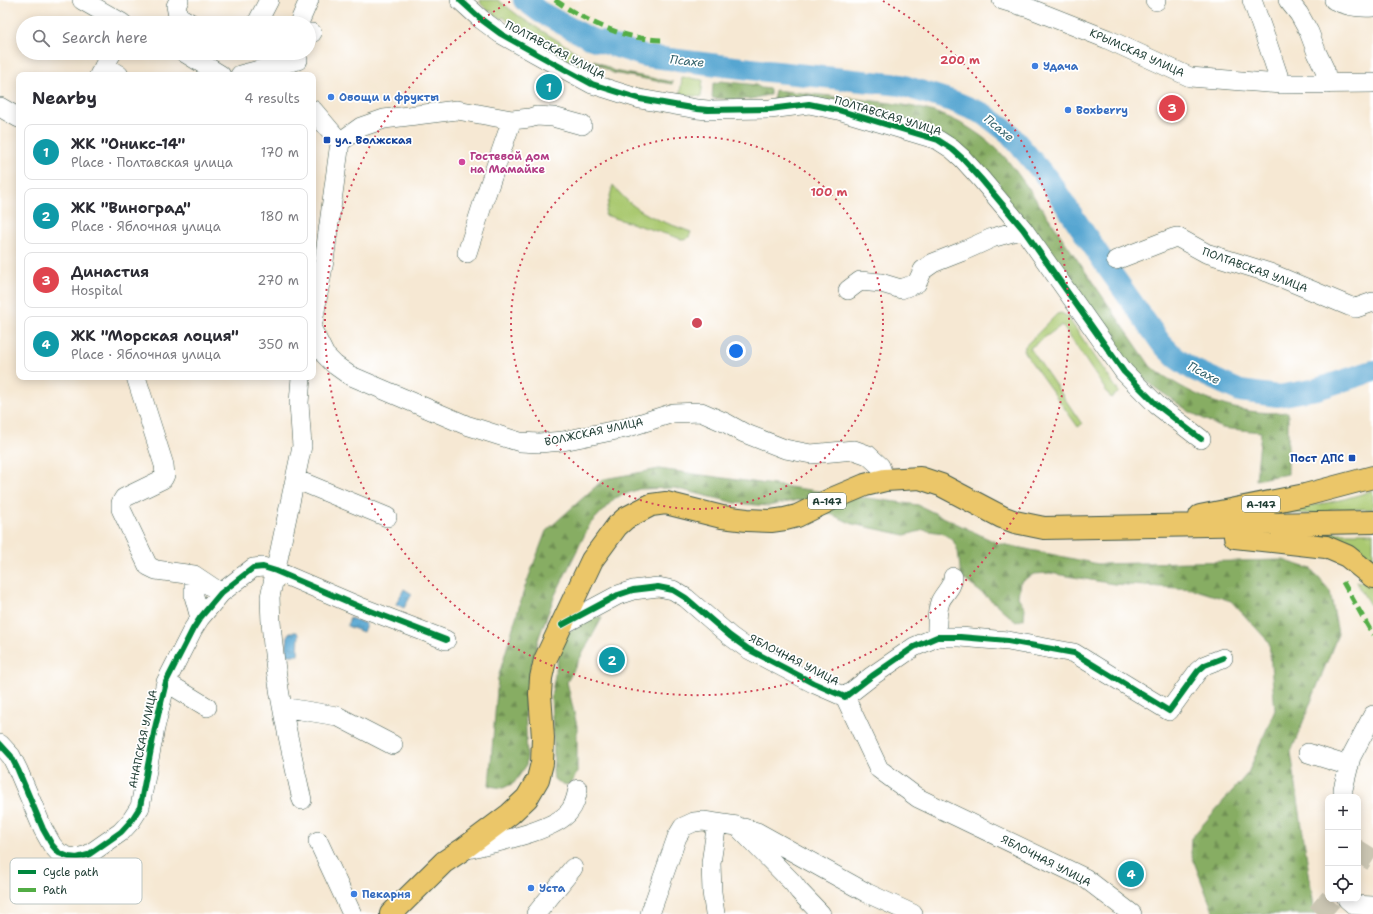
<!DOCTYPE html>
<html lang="en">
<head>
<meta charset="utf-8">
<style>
	:root { --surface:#fff; --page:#f2f2f3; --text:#2b2b33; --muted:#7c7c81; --line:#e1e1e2; --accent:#7c3aed }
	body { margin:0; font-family:"Shantell Sans",sans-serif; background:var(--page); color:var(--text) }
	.controls { position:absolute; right:12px; bottom:12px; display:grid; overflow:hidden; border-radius:8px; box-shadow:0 2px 10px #0003 }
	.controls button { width:36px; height:36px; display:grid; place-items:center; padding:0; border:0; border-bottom:1px solid var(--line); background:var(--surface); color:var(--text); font:20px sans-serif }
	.you { position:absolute; left:736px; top:351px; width:14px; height:14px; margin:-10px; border:3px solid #fff; border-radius:50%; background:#1a73e8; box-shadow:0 0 0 6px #1a73e833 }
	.badge { display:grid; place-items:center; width:26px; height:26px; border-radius:50%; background:var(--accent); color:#fff; font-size:13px; font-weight:700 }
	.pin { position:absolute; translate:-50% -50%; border:2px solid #fff; box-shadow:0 1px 4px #0006 }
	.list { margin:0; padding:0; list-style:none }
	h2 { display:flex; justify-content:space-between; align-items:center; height:52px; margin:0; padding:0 16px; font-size:17px }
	h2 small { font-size:13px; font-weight:400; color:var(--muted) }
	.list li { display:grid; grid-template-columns:26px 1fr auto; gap:12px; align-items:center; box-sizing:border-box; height:56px; margin:0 8px 8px; padding:0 8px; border:1px solid var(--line); border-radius:8px }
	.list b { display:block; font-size:15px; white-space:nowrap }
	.list p { margin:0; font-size:13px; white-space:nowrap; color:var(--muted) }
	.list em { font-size:13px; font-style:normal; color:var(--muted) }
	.icon { flex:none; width:22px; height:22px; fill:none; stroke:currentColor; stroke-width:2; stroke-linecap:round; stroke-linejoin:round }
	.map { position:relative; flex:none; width:1373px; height:914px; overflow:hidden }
	.search { position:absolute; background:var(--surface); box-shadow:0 2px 10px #0003; left:16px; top:16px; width:300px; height:44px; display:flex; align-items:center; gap:10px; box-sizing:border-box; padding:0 14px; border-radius:22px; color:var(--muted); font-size:15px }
	.panel { position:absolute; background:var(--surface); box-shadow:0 2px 10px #0003; left:16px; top:72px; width:300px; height:308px; border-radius:8px }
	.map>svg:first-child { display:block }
	.green { fill:#aac971; stroke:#648352 }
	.forest { fill:url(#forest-firs); stroke:#53754c }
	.water { fill:url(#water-ripples); stroke:#3b7282 }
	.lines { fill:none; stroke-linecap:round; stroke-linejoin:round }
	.river { stroke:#57a6d1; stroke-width:22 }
	.major-tunnel { stroke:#cbc6b3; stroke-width:22; stroke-dasharray:22 11; stroke-linecap:butt }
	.minor-casing { stroke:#3f574c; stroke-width:20 }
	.major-casing { stroke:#3f574c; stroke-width:24 }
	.minor { stroke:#fff; stroke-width:19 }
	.major { stroke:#ebc669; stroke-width:22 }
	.quiet { stroke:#52ad45; stroke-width:5; stroke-dasharray:10 5; stroke-linecap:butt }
	.cycleway-casing { stroke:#fff; stroke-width:8 }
	.cycleway { stroke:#00873e; stroke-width:6 }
	.ring { fill:none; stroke:#d1495b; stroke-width:2; stroke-dasharray:2 4 }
	.shop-dot { fill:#3f7fe0; stroke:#fff; stroke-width:1.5 }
	.transit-dot { fill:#1a4fb4; stroke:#fff; stroke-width:1.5 }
	.hotel-dot { fill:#d1479c; stroke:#fff; stroke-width:1.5 }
	.labels { text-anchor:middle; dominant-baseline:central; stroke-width:3.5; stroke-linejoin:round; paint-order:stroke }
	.shield { fill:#fff; stroke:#627771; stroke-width:1 }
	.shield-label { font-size:10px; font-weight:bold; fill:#1f3d34 }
	.street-label { font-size:11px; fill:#1f3d34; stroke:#fff }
	.shop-label { font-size:11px; font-weight:bold; fill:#366cbe; stroke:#fff; text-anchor:start }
	.transit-label { font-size:11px; font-weight:bold; fill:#164399; stroke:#fff; text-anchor:start }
	.hotel-label { font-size:11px; font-weight:bold; fill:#b23c85; stroke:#fff; text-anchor:start }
	.water-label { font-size:12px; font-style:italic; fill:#33626b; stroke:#fff }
	.key { fill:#fff; stroke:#bcc5c2; stroke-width:1 }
	.key-label { font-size:11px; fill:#1f3d34 }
	.centre { fill:#d1495b; stroke:#fff; stroke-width:2 }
	.ring-label { font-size:12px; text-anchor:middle; font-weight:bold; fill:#d1495b; stroke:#fff; stroke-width:3.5; stroke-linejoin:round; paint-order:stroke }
</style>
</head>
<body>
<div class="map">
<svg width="1373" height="914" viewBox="0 0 1373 914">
	<defs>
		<pattern id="forest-firs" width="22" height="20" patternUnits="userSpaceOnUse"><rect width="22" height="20" fill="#87ad63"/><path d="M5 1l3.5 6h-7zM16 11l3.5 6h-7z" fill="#6e8e52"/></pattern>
		<pattern id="water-ripples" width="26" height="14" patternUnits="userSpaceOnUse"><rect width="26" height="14" fill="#57a6d1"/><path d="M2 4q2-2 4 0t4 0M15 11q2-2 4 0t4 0" fill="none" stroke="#4788aa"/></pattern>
	</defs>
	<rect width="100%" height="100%" fill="#fff"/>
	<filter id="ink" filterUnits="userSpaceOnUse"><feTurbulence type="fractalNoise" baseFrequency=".025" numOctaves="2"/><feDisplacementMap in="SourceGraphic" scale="8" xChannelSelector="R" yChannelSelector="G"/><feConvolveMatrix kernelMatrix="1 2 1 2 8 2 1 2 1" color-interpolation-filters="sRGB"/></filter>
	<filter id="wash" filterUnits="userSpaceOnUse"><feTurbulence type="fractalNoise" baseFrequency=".012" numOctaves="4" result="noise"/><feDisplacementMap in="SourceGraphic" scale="16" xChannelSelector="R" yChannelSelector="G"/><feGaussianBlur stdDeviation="0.9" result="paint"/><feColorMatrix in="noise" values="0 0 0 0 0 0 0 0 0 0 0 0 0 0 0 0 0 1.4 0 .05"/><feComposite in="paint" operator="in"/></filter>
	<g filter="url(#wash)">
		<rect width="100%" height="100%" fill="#f6e8d3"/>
		<path class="green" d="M480,0H498L523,19L589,60L584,70L555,53C552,46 545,43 538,41L540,37L526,29L524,33L503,17L501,19L495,16L492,11H488L481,4Z
			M682,77L703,80L701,97L680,94Z
			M613,185C635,214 659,220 691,232L689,237L685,240L605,215Z
			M1061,313L1067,316L1119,392L1111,398L1062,325L1030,348L1082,424L1078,427L1024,352L1025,346L1057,314Z
			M1373,490V509H1330V514L1256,513C1295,508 1336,504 1373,490Z
			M1321,533H1373V568L1320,535Z
			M1356,582H1371L1373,584V610Z"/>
		<path class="forest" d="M594,60L614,71L673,82L672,84L613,73L593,62Z
			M721,81L756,85L761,88L770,89V95C763,95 758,98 751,99C738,100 725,99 712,98L713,84Z
			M775,90C802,93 829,96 857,99C909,105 948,108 990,143C1005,155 1015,170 1026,185L1151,367C1191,396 1237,417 1288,412V474L1270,477L1256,480L1261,432L1222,428L1190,412L1154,387L1143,377L1133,375L955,147L805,98L787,96L786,100L773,101Z
			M659,469L918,505L997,543L1098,564L1283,560L1311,569L1330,591L1338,634L1291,752L1315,914H1214L1191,854L1192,837L1248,773L1275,710L1269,642L1231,601L1193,589L1114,584L1050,573L1034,574L1020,582L1018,597L1025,608L1024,619L1016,622L996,604L961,577L958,551L953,540L942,533L924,530L905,535L853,524L798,500L768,506L736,503L674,488L639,489L615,498L590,524L555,595L539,637L529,675L525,706L527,756L526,766L514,783L503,788L489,786L498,678L525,587L546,531L604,479Z
			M592,617H599L602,618L567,682L577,726V772L573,781L567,785L559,783L554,779L553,771L554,755L551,697L560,648L565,634L578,627L582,623Z"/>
		<path class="water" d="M404,589L412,594L404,608L396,604Z
			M350,618L366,624L363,632L347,626Z
			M290,632H297L299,634L298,655H286L288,634Z"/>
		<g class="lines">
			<path class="river" d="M524,0L540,12L589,38L645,56L767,71L901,85L955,102L984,114L1009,133L1048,179L1107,267L1161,343L1176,358L1192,369L1240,391L1278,396L1317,389L1373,371"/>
		</g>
	</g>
	<g filter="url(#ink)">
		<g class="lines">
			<path class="major-tunnel" d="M1358,864L1373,840
				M1318,914L1331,899"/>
			<g class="minor-casing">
				<path id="minor" d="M82,0L122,23
					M179,0L176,6L178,16L190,23
					M460,0L482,20L501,34L544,58L592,84L640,99L697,109L708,110L770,109L809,104L838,110L938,140L952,149L962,158L981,179L1023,229L1124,372L1157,405L1201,439
					M1002,0L1029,8L1107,39L1190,77L1281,84L1373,83
					M1155,0L1156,1
					M1252,0L1268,45L1281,84
					M1288,0L1299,14L1309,32L1317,53L1325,70L1327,84
					M1334,0C1346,6 1359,8 1373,7
					M257,23L269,0
					M299,23L309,0
					M309,33H312
					M185,53L221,75
					M104,66L119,75
					M99,75L112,53
					M240,75L298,60
					M0,107L19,118
					M313,110L340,142
					M340,142L361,127L384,119L457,110L512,120L530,118L536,116L553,117L582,125
					M467,253L483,203L512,120
					M1116,260L1173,238L1177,237L1206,253L1270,273L1349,306L1356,308L1373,302
					M848,290L860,281L881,283L901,289L917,283L923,270L933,263L961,252L992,238L1023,229
					M313,322L324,261L340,142
					M313,331L325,355L335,365L349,375L466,425L520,442L539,443L563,441L626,428L673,413L701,412L726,423L744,433L785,449L811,454L854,450L868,455L880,466L885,480
					M136,377L164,465L165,475L163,479L124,498L121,503V509L148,566L156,570L194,575L221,593
					M301,377L299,403L302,446L270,597C271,666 287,733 302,800
					M295,479L387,517
					M194,575V596L200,618
					M562,625L618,595L633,590L658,587L673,590L686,598L730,636L748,649L813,683L845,697L872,676L914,647L937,637H960L1008,641L1074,653L1169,711L1198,671L1205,665L1223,658
					M937,637C937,626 936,613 940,602C943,594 953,587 953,577
					M166,682L207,707
					M845,697L879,769L918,798L1085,878L1132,914
					M282,707L337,716L393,745
					M0,744L11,756L18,770L43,829L52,845L59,853L69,857L77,858L88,855L121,832L131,821L140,807L155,728L166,682L193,629L200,618L221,593L253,568L263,567L276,571L358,606L446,640
					M1308,753L1349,766
					M1343,797V789L1351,757L1373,715
					M744,828L757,832L867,893L913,914
					M318,841L352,914
					M464,850C490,843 553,832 569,812C575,805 576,798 578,789
					M1347,899L1354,905L1373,906
					M536,914L573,868
					M650,914L677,837L683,827L694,822L703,821L737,826L793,883L799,891L821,914
					M715,914L712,892L711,863L717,823"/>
			</g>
			<g class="major-casing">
				<path id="major" d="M1200,516L1305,495L1373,477
					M1235,537L1326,547L1347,556L1373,577
					M391,914L444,862L462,850L510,814L527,798L538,779L542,763L543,738L540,694L541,678L545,660L592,560L617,526L626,518L651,505L666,503L722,517L747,520L771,521L785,519L797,516L834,498L865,485L885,480L920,478L941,485L1002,517L1015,522L1044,528L1373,522"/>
			</g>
			<use href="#minor" class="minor"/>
			<use href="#major" class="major"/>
			<path class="quiet" d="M555,0C588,23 625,40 665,40
				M1343,582L1373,635"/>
			<g class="cycleway-casing">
				<path id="cycleway" d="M460,0L482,20L501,34L544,58L592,84L640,99L697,109L708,110L770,109L809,104L838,110L938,140L952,149L962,158L981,179L1023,229L1124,372L1157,405L1201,439
					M562,625L618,595L633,590L658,587L673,590L686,598L730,636L748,649L813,683L845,697L872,676L914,647L937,637H960L1008,641L1074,653L1169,711L1198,671L1205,665L1223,658
					M0,744L11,756L18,770L43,829L52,845L59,853L69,857L77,858L88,855L121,832L131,821L140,807L155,728L166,682L193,629L200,618L221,593L253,568L263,567L276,571L358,606L446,640"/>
			</g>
			<use href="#cycleway" class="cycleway"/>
		</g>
	</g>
	<g class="ring">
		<circle cx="697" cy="323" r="186"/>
		<path d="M883 1A372 372 0 1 1 511 1"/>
	</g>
	<g class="shop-dot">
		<circle cx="1035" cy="66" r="4"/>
		<circle cx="331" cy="97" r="4"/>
		<circle cx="1068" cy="110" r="4"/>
		<circle cx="531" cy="888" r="4"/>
		<circle cx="354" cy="894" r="4"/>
	</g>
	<g class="transit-dot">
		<rect x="323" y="136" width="8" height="8" rx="2"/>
		<rect x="1348" y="454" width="8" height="8" rx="2"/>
	</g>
	<circle class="hotel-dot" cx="462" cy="162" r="4"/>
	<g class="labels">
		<g class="shield">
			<rect x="808" y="493" width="38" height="16" rx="3"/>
			<rect x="1242" y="496" width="38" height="16" rx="3"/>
		</g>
		<g class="shield-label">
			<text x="827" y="501">А-147</text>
			<text x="1261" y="504">А-147</text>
		</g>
		<g class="street-label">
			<text transform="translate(555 50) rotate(28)">ПОЛТАВСКАЯ УЛИЦА</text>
			<text transform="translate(1137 53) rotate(24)">КРЫМСКАЯ УЛИЦА</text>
			<text transform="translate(888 116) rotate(17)">ПОЛТАВСКАЯ УЛИЦА</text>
			<text transform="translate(1255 270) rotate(20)">ПОЛТАВСКАЯ УЛИЦА</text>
			<text transform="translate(594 432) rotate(-12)">ВОЛЖСКАЯ УЛИЦА</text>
			<text transform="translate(794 660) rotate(27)">ЯБЛОЧНАЯ УЛИЦА</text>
			<text transform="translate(143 739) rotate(-78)">АНАПСКАЯ УЛИЦА</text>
			<text transform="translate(1046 861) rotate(27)">ЯБЛОЧНАЯ УЛИЦА</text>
		</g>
		<g class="shop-label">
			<text x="1043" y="66">Удача</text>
			<text x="339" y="97">Овощи и фрукты</text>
			<text x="1076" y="110">Boxberry</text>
			<text x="539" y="888">Уста</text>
			<text x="362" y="894">Пекарня</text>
		</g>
		<g class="transit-label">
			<text x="335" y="140">ул. Волжская</text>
			<text x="1344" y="458" text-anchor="end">Пост ДПС</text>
		</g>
		<g class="hotel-label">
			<text x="470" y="156">Гостевой дом<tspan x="470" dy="13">на Мамайке</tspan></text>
		</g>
		<g class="water-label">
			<text transform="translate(687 61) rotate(6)">Псахе</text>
			<text transform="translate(999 128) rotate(39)">Псахе</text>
			<text transform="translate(1204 373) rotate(28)">Псахе</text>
		</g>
	</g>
	<rect x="10" y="858" width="132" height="46" rx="6" class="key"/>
	<rect x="18" y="870" width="18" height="4" fill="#00873e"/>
	<rect x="18" y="888" width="18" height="4" fill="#52ad45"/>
	<g class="key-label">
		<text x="43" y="876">Cycle path</text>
		<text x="43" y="894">Path</text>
	</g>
	<circle cx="697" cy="323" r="6" class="centre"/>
	<g class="ring-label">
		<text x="960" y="64">200 m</text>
		<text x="829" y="196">100 m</text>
	</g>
</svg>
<div class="controls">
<button>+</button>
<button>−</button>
<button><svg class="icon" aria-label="locate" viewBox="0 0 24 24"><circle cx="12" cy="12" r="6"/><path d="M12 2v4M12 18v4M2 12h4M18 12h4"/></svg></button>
</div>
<div class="you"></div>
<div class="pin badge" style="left:549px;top:87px;background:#0f9aa8">1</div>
<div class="pin badge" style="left:612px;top:660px;background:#0f9aa8">2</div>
<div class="pin badge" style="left:1172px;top:108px;background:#e0444e">3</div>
<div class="pin badge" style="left:1131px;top:874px;background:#0f9aa8">4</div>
<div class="search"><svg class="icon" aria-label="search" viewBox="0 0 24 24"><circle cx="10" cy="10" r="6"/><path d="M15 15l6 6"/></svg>Search here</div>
<section class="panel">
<h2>Nearby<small>4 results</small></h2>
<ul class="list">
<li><span class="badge" style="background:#0f9aa8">1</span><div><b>ЖК &quot;Оникс-14&quot;</b><p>Place · Полтавская улица</p></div><em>170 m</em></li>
<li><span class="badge" style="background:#0f9aa8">2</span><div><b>ЖК &quot;Виноград&quot;</b><p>Place · Яблочная улица</p></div><em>180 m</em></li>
<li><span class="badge" style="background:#e0444e">3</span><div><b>Династия</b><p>Hospital</p></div><em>270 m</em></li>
<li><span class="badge" style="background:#0f9aa8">4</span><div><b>ЖК &quot;Морская лоция&quot;</b><p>Place · Яблочная улица</p></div><em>350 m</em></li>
</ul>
</section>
</div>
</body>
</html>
